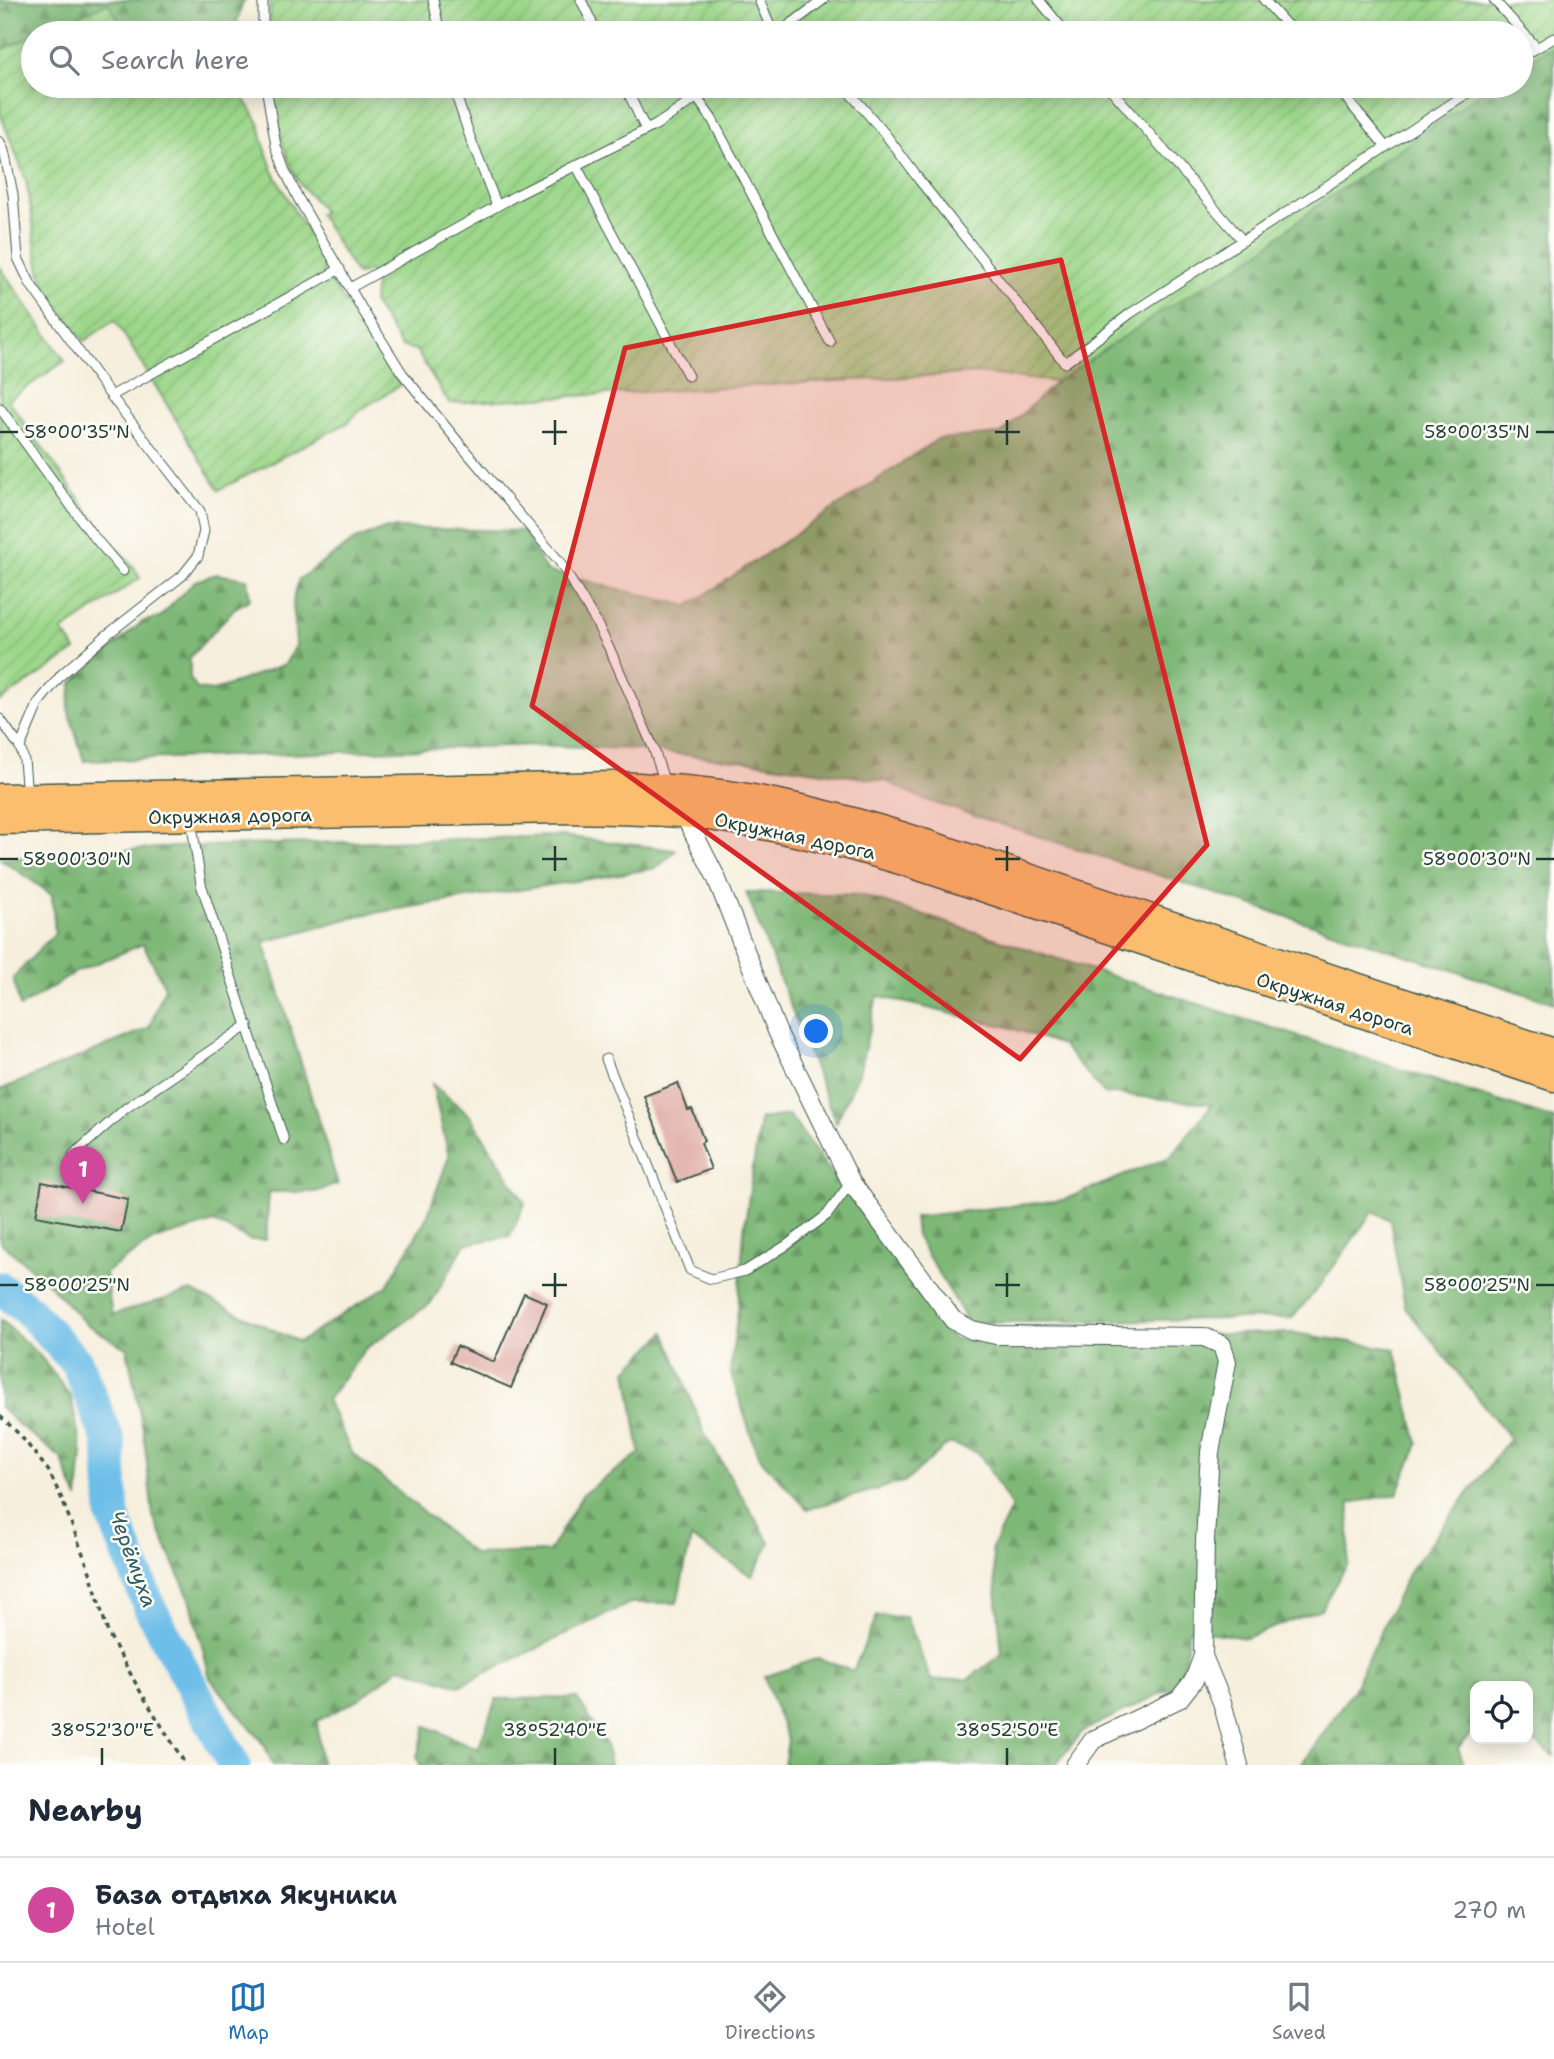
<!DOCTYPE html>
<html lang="en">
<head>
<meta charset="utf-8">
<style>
	:root { --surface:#fff; --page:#f6f6f7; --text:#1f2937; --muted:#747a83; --line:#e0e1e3; --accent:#1f6fb2 }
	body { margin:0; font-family:"Shantell Sans",sans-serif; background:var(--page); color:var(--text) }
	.controls { position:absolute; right:21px; bottom:21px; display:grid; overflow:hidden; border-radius:14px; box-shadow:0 4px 18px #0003 }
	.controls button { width:63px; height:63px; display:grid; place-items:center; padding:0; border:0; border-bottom:2px solid var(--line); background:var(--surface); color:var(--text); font:35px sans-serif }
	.you { position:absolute; left:817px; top:1032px; width:24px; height:24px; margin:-18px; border:5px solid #fff; border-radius:50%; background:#1a73e8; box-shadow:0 0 0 10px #1a73e833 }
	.badge { display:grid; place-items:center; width:46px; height:46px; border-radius:50%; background:var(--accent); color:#fff; font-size:23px; font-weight:700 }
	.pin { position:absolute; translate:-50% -58px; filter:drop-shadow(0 2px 4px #0008) }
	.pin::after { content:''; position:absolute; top:37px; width:24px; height:21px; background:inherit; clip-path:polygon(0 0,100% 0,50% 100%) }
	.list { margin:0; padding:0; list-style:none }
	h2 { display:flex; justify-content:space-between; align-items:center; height:91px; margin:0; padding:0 28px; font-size:30px }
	h2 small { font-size:23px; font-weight:400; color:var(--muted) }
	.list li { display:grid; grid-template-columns:46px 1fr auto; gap:21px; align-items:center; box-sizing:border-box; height:105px; padding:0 28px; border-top:2px solid var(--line) }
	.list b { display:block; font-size:26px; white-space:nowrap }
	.list p { margin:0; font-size:23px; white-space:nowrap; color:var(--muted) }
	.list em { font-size:23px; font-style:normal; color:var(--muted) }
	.icon { flex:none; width:38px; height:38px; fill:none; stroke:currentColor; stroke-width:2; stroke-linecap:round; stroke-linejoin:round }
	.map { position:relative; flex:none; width:1554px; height:1765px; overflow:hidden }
	.search { position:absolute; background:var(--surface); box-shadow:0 4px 18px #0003; left:21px; right:21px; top:21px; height:77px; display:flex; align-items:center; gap:18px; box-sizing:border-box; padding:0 24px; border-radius:38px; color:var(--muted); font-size:26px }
	.sheet { height:196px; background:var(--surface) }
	nav { display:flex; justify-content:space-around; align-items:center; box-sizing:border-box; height:98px; border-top:2px solid var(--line); background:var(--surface); font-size:19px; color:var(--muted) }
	nav a { display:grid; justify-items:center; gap:4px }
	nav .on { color:var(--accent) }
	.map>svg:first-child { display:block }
	.forest { fill:url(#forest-firs); stroke:#4e7a56; stroke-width:2 }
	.garden { fill:url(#garden-furrows); stroke:#5e8a60; stroke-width:2 }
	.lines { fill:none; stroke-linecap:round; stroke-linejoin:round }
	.river { stroke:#6dbee8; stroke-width:33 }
	.building { fill:#e0aca5 }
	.lane-casing { stroke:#3f584d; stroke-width:11 }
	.street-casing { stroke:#3f584d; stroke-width:20 }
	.primary-casing { stroke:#3f584d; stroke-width:31 }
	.path { stroke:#3f584d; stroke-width:3.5; stroke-dasharray:5 5; stroke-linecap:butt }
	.lane { stroke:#fff; stroke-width:9 }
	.street { stroke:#fff; stroke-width:18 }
	.primary { stroke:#fbbe6e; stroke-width:28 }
	.marked { fill:#d62828; fill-opacity:0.2; stroke:#d62828; stroke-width:5; stroke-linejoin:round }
	.ticks { fill:none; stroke:#1f3d34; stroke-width:2.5 }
	.labels { text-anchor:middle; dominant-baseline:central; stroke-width:5; stroke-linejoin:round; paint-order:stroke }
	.street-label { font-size:19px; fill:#1f3d34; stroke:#fdfcf7 }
	.water-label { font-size:21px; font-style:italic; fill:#325d61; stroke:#fdfcf7 }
	.ticks-label { font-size:18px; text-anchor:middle; fill:#1f3d34; stroke:#fdfcf7; stroke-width:5; stroke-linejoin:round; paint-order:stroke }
</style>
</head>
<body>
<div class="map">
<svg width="1554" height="1765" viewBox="0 0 1554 1765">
	<defs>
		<pattern id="forest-firs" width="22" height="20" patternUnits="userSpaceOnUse" patternTransform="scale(1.75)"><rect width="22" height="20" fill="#7eb877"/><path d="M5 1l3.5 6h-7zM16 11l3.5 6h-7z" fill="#679762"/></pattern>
		<pattern id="garden-furrows" width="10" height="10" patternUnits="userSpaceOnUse" patternTransform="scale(1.75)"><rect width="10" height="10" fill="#9dd78b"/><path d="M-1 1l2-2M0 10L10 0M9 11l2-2" fill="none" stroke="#87b979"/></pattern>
	</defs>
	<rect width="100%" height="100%" fill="#fdfcf7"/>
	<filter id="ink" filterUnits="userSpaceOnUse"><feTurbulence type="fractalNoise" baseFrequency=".0143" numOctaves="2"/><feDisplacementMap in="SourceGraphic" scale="14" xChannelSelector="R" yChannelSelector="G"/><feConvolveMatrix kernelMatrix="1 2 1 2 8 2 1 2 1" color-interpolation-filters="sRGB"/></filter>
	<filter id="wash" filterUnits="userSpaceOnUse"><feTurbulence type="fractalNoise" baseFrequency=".00686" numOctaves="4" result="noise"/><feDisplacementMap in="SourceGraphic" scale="28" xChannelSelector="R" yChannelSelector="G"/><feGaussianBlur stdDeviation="1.57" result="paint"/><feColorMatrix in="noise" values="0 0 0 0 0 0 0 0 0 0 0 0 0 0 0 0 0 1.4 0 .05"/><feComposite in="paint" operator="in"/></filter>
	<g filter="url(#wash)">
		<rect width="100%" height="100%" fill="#f6efdd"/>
		<path class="forest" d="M0,0H245L243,2L237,22L242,33H126L108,4L40,33H33V36L0,51Z
			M1554,47V1003L923,799L886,781L746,761L629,749L535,745L84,761L68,709L72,683L142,622L160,617L195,581L217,574L247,579L250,599L234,609L190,657V678L197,689L213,691L285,664L296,646L293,601L299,579L355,540L387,528L524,531L546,571L688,606L938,439L1001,434L1056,382L1162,311L1253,257L1314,208L1491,86H1521V65L1545,50Z
			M561,836L676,850L657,868L361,915L264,942L338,1184L315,1192H269L266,1240H250L214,1222L154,1240L105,1273L112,1315L191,1291L299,1342L387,1286L427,1217L449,1156L432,1084L470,1116L525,1203L510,1236L465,1244L431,1303L365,1349L327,1400L352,1453L474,1554L549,1552L583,1494L640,1453L627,1370L665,1332L704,1433L770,1543L752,1576L691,1538L677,1603H630L459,1686L401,1667L359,1699L317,1721L321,1765H273L265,1746L210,1678L191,1602L153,1516L143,1429L127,1349L85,1323L45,1280L0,1242V1090L149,1028L165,987L143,944L78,971L20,1007L13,978L55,933L52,895L1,859L173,847Z
			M746,892L861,895L1554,1119V1756L1528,1737V1686H1475V1728L1458,1748L1464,1765H1301L1353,1690L1410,1570L1510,1438L1405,1307L1390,1220L1373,1211L1319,1287L1292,1318L969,1323L916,1236L914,1217L1063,1200L1170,1157L1212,1104L1104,1093L1062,1045L1008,1027L877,996L859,1073L836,1123Z
			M789,1115L953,1339L1294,1333L1395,1349L1418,1444L1397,1494L1350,1503L1348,1563L1321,1609L1246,1638L1189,1629L1182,1683L1083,1731L1055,1765H784L788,1741L764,1677L818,1658L853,1671L877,1616L906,1617L931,1680L968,1679L1002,1654L992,1548L1012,1507L979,1453L949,1443L906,1481L807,1509L758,1456L730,1371L738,1311L744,1231L760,1119Z
			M0,1319L40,1356L71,1397L82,1453L78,1499L61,1458L20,1426L0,1407Z
			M577,1698L606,1744L610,1765H420L417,1757L426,1726L478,1749L496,1699Z"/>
		<path class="garden" d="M270,0H1554V47L1545,50L1521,65V33H270Z
			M108,3L126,33H40Z
			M33,36V86H237L259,123L263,142L273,171L294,210L327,263L323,270L366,332L400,385L359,411L347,423L219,490L115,320L84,341L47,292L42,279L36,251L32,216L26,180L0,113V51Z
			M273,86H1491L1314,208L1253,257L1162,311L1056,382L978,373L449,403L416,350L401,346L373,302L375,283L369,271L357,275L319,214L323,212C317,200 306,193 299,182C282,153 275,119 273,86Z
			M0,267L65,361L8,400L109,540L134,567L140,578L62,631L76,650L0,701Z"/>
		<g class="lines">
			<path class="river" d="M0,1288L28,1310L77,1363L109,1442L113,1516L150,1608L234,1765"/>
		</g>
		<g id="blocks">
			<path class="building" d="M678,1083L688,1110L692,1109L704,1141L701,1143L711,1169L677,1182L644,1096Z
				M42,1182L128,1199L121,1232L36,1216Z
				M524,1293L547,1303L511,1388L450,1362L457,1346L494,1362Z"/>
		</g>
	</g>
	<g filter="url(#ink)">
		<use href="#blocks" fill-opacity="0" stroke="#3f584d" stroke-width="2"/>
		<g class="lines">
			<g class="lane-casing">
				<path id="lane" d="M263,0V33
					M433,0L440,33
					M581,0L597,33
					M759,0L773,33
					M1039,0L1066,33
					M1264,0L1294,33
					M1494,0L1536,47
					M791,23L800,33
					M779,33L823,0
					M1521,57L1554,38
					M266,86L276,146L285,171L298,198L362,309L402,373L464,449L559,561L595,620L612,654L653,747L665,783
					M453,86L471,140L497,206
					M625,86L646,130
					M844,86L886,135L920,181L1065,363L1131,313L1307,199L1478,86
					M1108,86L1243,241
					M1336,86L1386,147
					M697,98L712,119L830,342
					M0,142L4,151L13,194L18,258L31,285L111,396L200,511L204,531L198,556L182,576L108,634L62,674L39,702L20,747
					M576,165L688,376
					M350,288L515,196L656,125L714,86
					M111,396L340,269
					M0,408L90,532L123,571
					M0,719L20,747L24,760L27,795
					M191,819L201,884L284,1140
					M606,1059L690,1270L711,1279L745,1271L787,1245L827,1215L851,1182
					M73,1155L126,1108L248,1025"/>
			</g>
			<g class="street-casing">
				<path id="street" d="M680,807L716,877L777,1031L851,1182L953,1320L972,1330L996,1335L1204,1337L1222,1345L1227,1362L1210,1452L1205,1541L1203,1656L1222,1702L1239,1765
					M1075,1765L1093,1740L1179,1699L1194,1680L1203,1656"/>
			</g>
			<g class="primary-casing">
				<path id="primary" d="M0,798L613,786C640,787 667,788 694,791C768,798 843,818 914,840L1554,1053
					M0,820L564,809C607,810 650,810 692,814C765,822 837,841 907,862L1554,1077"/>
			</g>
			<path class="path" d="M0,1416L20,1435L48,1470L61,1497L90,1572L108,1633L140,1691L186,1765"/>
			<use href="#lane" class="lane"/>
			<use href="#street" class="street"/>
			<use href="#primary" class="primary"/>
		</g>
	</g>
	<path class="marked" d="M1061,260L1207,845L1020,1059L532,706L625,348Z"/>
	<path class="ticks" d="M555,420V445M1007,420V445M0,432H18M542,432H567M995,432H1020M1536,432H1554M555,846V871M1007,846V871M0,859H18M542,859H567M995,859H1020M1536,859H1554M555,1273V1297M1007,1273V1297M0,1285H18M542,1285H567M995,1285H1020M1536,1285H1554M102,1748V1765M555,1748V1765M1007,1748V1765"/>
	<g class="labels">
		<g class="street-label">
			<text transform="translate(230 816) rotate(-1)">Окружная дорога</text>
			<text transform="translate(795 836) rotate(12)">Окружная дорога</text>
			<text transform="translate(1335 1004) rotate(18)">Окружная дорога</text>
		</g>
		<g class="water-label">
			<text transform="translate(133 1559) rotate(70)">Черёмуха</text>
		</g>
	</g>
	<g class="ticks-label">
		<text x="77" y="438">58°00'35"N</text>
		<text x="1477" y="438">58°00'35"N</text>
		<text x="77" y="865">58°00'30"N</text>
		<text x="1477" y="865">58°00'30"N</text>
		<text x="77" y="1291">58°00'25"N</text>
		<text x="1477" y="1291">58°00'25"N</text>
		<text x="102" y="1736">38°52'30"E</text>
		<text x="555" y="1736">38°52'40"E</text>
		<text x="1007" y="1736">38°52'50"E</text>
	</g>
</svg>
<div class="controls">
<button><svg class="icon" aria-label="locate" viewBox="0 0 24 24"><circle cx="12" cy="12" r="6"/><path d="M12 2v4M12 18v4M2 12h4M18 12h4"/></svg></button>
</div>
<div class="you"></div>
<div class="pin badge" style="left:83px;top:1204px;background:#d1479c">1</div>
<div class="search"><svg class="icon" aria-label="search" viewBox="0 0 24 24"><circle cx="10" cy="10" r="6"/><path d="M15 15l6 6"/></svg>Search here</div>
</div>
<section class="sheet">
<h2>Nearby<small></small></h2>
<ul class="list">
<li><span class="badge" style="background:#d1479c">1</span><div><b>База отдыха Якуники</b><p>Hotel</p></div><em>270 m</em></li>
</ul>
</section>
<nav>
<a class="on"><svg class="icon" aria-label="map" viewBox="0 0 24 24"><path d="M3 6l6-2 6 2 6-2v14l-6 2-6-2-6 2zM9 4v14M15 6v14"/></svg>Map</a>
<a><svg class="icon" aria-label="directions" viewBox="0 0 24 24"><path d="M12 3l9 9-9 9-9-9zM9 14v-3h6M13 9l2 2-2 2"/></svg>Directions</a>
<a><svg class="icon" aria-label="saved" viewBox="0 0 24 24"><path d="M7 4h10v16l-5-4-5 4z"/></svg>Saved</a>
</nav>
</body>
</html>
